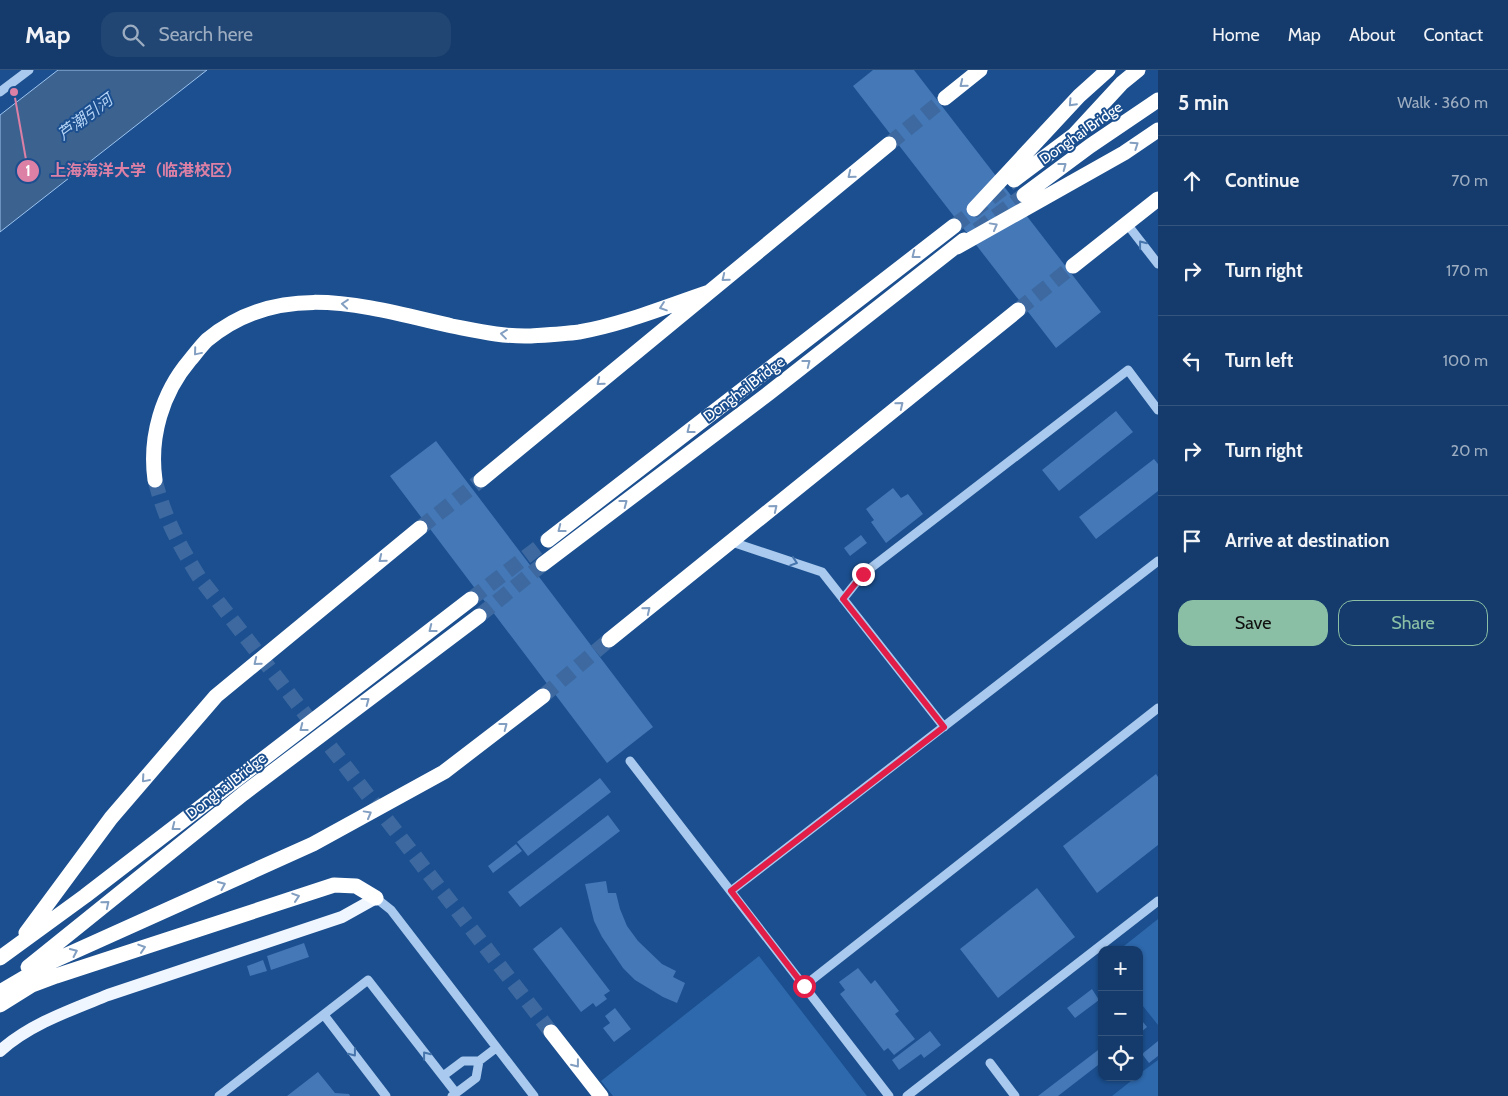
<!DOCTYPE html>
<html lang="en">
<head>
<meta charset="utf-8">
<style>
	:root { --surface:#143b6b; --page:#214673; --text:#f1f3f6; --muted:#9dadc1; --line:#33557e; --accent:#8abfa5 }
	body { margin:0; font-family:Cabin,"Noto Sans SC",sans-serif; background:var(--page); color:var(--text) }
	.controls { position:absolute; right:15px; bottom:15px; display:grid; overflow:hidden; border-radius:10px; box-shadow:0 1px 4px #0004 }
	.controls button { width:45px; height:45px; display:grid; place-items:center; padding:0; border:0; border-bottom:1px solid var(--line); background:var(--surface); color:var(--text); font:25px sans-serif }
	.stop { position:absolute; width:15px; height:15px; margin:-11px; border:4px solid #e11d48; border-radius:50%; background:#fff }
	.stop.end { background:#e11d48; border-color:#fff; box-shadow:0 1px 5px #0008 }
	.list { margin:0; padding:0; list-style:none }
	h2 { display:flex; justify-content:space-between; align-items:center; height:65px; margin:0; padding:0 20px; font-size:21px }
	h2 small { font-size:16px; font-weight:400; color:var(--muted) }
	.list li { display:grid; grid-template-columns:32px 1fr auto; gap:15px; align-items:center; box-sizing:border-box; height:90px; padding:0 20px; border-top:1px solid var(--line) }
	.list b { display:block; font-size:19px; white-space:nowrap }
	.list em { font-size:16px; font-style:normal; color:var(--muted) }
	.actions { display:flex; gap:10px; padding:15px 20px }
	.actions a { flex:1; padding:11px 0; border:1px solid var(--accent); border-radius:15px; text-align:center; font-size:18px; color:var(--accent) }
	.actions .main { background:var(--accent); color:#111 }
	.icon { flex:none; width:28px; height:28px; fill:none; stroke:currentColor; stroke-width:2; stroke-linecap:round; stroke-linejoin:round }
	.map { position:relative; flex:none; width:1158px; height:1026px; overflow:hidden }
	header { display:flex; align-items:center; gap:30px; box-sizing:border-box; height:70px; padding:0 25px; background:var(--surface); border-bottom:1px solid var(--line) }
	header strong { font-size:24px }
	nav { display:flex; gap:28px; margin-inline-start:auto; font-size:18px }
	.search { width:350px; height:45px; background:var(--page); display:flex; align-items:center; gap:12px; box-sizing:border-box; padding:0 18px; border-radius:15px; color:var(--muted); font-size:19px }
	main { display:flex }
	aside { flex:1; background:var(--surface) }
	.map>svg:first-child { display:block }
	.green { fill:#2e69ad }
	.water { fill:#3c6290; stroke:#9cc4f0 }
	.building { fill:#4478b7 }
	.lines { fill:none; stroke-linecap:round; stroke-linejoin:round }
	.highway-tunnel { stroke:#3d69a0; stroke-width:15; stroke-dasharray:15 8; stroke-linecap:butt }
	.minor { stroke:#a9c9ee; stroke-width:9 }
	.major { stroke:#f0f6ff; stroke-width:12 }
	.highway { stroke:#fff; stroke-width:15 }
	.oneway { stroke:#829ec1 }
	.oneway2 { stroke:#4674ac }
	.route { stroke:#e11d48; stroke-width:6 }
	.labels { text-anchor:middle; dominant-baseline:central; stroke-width:4; stroke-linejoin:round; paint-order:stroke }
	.street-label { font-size:15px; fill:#fff; stroke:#1b4f8f }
	.water-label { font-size:16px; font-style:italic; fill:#b5d3f5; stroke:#1b4f8f }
	.leader { fill:none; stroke:#dd80a5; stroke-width:2 }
	.callout-dot { fill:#dd80a5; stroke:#1b4f8f; stroke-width:2 }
	.mark-label { font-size:15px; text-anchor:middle; font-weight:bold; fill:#fff }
	.callout-label { font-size:16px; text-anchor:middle; font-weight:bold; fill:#dd80a5; stroke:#1b4f8f; stroke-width:4; stroke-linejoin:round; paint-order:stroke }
</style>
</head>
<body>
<header>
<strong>Map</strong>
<div class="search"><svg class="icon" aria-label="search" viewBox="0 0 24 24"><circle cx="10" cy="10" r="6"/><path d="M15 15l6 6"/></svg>Search here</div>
<nav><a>Home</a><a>Map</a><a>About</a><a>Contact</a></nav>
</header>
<main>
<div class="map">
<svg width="1158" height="1026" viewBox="0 0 1158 1026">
	<rect width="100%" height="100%" fill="#1b4f8f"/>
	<path class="green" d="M1158,849V955L1139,931V880H1119Z
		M759,886L867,1026H613L601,1011Z
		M1158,990V1026H1112L1136,1007H1139V1004Z"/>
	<path class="water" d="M58,0H207L0,162V45Z"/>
	<path class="building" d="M873,0H914L1101,242L1056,278L853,16Z
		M1116,341L1133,362L1059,421L1042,400Z
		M436,371L653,657L607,693L390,406Z
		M1154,389L1158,394V421L1096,469L1079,447Z
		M893,418L901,428L908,424L923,444L886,473L871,452L874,450L866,439Z
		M861,465L867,473L850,486L844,478Z
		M1156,704L1158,707V775L1097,823L1063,776Z
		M600,708L611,722L528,786L517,772Z
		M608,745L620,761L520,837L508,822Z
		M516,774L522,781L493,803L488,796Z
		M606,811L608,823H616L620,839L627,856L638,871L662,894L676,901L673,907L685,913L677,933L663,927L635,910L623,898L602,867L594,851L585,814Z
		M1037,818L1075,867L998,928L960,879Z
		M561,857L610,921L604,925L607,929L596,937L593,933L581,942L533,879Z
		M304,873L309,887L271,900L267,886Z
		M263,890L267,901L250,906L247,896Z
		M858,898L871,914L875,910L899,941L895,944L915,969L894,985L888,978L884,981L840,924L845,920L839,912Z
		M1092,919L1099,930L1075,948L1067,938Z
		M615,938L631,959L614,972L603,958L610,953L605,946Z
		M1139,947L1147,957L1139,964Z
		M930,961L941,975L924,988L921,984L899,1000L892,990Z
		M1158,971V986L1149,993L1142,984Z
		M1102,977V992L1058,1026H1038Z
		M318,1002L335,1023L349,1024L350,1026H287Z"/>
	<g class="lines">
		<path class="highway-tunnel" d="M889,74L945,28
			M954,156L1014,110
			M977,160L1024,125
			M1018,240L1073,196
			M155,410C165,449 178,473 199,507L551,962
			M420,458L481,410
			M471,529L548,470
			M479,546L543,494
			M543,626L609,570"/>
		<path class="minor" d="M0,22L29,0
			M1127,154L1158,194
			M732,472L822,502L944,657
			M843,529L863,504L1128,300L1158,340
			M630,691L889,1026
			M731,821L1158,491
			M376,828L391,840L534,1026
			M804,916L1158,638
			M324,945L386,1026
			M990,993L1015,1026
			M443,1006L463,991H479L496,978
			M219,1026L368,910L456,1023
			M452,1026L476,1008L479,991
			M907,1026L1158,831"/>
		<path class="major" d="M0,981C30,954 71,940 108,925L342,847L376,828"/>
		<path class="highway" d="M945,28L980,0
			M1014,110L1074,65L1122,13L1138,0
			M1024,125L1090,76L1158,30
			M974,139L1079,26L1108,0
			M957,177L1124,83L1158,60
			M1073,196L1158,129
			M155,410C149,367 162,323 190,290C195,284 201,276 207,270C281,208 368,237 452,256C478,261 504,267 531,266C546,265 564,264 579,262C624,254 667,236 709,222
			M481,410L889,74
			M548,470L954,156
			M543,494L769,323L964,170
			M609,570L1018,240
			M26,863L111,748L216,626L420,458
			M0,888L85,826L471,529
			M28,897L243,724L479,546
			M0,922L51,892L313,774L444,702L543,626
			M0,935L32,915L56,906L334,815L356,816L376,828
			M551,962L601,1026"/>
	</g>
	<defs><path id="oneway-chevron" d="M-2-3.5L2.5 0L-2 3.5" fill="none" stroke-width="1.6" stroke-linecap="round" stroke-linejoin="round" transform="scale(1.25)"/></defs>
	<g class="oneway">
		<use href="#oneway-chevron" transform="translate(963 14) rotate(141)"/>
		<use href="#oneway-chevron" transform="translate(1072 33) rotate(133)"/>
		<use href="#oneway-chevron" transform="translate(1135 75) rotate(-34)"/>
		<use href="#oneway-chevron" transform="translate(1063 96) rotate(-37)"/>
		<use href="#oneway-chevron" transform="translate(851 105) rotate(141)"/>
		<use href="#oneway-chevron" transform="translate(994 156) rotate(-29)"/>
		<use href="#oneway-chevron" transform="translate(915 185) rotate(142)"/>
		<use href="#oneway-chevron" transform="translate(725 208) rotate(141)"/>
		<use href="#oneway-chevron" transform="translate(345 234) rotate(-175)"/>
		<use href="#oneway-chevron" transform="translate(663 237) rotate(161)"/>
		<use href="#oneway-chevron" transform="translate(504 264) rotate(-173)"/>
		<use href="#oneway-chevron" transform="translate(197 282) rotate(130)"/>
		<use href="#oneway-chevron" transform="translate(807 293) rotate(-38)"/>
		<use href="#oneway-chevron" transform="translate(600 312) rotate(141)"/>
		<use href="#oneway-chevron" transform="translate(900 335) rotate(-39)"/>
		<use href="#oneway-chevron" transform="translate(690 360) rotate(142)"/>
		<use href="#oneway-chevron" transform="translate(624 433) rotate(-37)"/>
		<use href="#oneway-chevron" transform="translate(774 438) rotate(-39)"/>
		<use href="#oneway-chevron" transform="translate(561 459) rotate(142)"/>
		<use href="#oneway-chevron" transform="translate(382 489) rotate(141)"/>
		<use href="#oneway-chevron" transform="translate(647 540) rotate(-39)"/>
		<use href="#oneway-chevron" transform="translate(432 559) rotate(142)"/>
		<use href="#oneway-chevron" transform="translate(257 592) rotate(141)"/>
		<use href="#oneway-chevron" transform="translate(366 631) rotate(-37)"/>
		<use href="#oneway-chevron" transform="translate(504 656) rotate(-37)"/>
		<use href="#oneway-chevron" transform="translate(303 658) rotate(142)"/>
		<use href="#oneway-chevron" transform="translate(145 709) rotate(131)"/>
		<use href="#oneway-chevron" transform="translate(368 744) rotate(-29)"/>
		<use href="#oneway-chevron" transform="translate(175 757) rotate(142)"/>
		<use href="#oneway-chevron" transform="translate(222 815) rotate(-24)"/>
		<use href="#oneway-chevron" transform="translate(296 827) rotate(-18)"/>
		<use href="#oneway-chevron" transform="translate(106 834) rotate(-39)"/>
		<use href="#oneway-chevron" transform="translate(142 878) rotate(-18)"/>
		<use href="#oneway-chevron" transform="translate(74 882) rotate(-25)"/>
		<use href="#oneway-chevron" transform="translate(576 994) rotate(52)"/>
	</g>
	<g class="oneway2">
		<use href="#oneway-chevron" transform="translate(1142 174) rotate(-128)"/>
		<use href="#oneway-chevron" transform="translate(794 492) rotate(18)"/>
		<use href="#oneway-chevron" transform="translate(353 983) rotate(52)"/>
		<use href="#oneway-chevron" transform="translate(426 985) rotate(-128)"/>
	</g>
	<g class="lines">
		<path class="route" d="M804,916L731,821L944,657L843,529L863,504"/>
	</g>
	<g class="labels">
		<g class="street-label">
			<text transform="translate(1081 63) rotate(-35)">Donghai Bridge</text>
			<text transform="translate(744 319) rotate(-37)">Donghai Bridge</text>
			<text transform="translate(226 716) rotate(-38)">Donghai Bridge</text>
		</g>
		<g class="water-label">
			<text transform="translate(85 47) rotate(-37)">芦潮引河</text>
		</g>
	</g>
	<path class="leader" d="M14 22L28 101"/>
	<g class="callout-dot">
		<circle cx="14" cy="22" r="5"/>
		<circle cx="28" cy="101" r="12"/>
	</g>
	<g class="mark-label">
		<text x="28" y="106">1</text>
	</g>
	<g class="callout-label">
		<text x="146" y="106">上海海洋大学（临港校区）</text>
	</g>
</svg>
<div class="controls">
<button>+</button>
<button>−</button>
<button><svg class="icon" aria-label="locate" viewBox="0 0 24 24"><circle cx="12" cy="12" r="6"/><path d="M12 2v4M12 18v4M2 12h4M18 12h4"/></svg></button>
</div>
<div class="stop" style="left:804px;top:916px"></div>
<div class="stop end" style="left:863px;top:504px"></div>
</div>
<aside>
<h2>5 min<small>Walk · 360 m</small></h2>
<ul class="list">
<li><svg class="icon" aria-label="ahead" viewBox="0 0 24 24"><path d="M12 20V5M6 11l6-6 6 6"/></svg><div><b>Continue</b></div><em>70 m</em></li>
<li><svg class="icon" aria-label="right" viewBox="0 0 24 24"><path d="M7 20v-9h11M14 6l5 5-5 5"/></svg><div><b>Turn right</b></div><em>170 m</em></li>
<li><svg class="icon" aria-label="left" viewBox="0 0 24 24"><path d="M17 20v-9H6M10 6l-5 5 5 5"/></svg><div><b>Turn left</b></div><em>100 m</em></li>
<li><svg class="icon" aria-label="right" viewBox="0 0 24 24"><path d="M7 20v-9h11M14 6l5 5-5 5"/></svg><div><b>Turn right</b></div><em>20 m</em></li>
<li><svg class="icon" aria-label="arrive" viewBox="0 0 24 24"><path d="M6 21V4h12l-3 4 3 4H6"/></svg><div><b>Arrive at destination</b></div></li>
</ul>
<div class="actions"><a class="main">Save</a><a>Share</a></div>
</aside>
</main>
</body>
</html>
